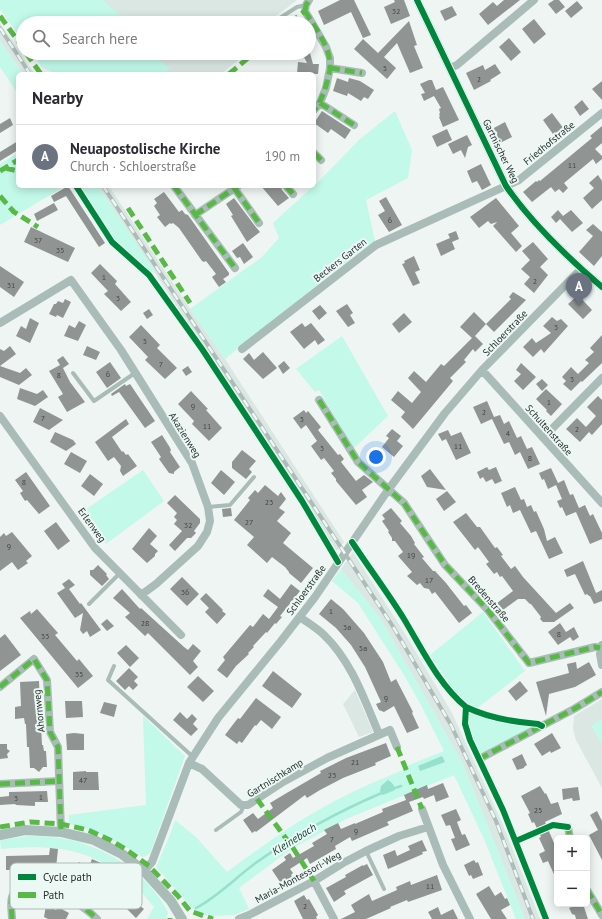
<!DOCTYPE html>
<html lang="en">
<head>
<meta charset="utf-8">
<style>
	:root { --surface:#fff; --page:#f2f2f3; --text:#2b2b33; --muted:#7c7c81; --line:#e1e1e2; --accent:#6e7472 }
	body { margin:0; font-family:"PT Sans",sans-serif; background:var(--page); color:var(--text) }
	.controls { position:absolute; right:12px; bottom:12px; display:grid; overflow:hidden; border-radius:6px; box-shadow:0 2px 10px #0003 }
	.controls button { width:36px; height:36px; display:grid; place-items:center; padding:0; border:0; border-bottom:1px solid var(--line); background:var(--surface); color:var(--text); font:20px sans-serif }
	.you { position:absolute; left:376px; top:457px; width:14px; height:14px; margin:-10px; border:3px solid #fff; border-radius:50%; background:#1a73e8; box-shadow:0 0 0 6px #1a73e833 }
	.badge { display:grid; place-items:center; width:26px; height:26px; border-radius:50%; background:var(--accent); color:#fff; font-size:13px; font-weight:700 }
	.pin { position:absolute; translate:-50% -33px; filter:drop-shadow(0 1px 2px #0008) }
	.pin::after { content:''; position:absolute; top:21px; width:14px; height:12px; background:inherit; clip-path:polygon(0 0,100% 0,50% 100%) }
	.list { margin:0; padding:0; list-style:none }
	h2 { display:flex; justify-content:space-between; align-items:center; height:52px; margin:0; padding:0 16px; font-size:17px }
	h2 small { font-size:13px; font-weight:400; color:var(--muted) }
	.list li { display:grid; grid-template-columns:26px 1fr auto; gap:12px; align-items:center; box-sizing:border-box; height:64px; padding:0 16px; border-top:1px solid var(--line) }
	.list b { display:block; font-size:15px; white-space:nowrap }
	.list p { margin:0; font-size:13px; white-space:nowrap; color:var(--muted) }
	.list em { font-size:13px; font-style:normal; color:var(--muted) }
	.icon { flex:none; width:22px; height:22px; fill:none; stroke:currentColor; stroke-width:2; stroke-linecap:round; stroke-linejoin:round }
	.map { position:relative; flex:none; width:602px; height:919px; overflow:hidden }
	.search { position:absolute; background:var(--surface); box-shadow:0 2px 10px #0003; left:16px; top:16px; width:300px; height:44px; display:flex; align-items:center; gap:10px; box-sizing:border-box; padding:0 14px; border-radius:22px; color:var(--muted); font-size:15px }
	.panel { position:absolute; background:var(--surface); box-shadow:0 2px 10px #0003; left:16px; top:72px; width:300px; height:116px; border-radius:6px }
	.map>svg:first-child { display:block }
	.built { fill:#dae7e3 }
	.green { fill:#c2f9e9 }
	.water { fill:#97e0cc }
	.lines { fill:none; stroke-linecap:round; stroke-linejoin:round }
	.stream { stroke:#97e0cc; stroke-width:2.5 }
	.building { fill:#909593 }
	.service { stroke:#aabcb7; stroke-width:4 }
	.minor { stroke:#aabcb7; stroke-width:8 }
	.tertiary { stroke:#aabcb7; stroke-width:10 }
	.rail-casing { stroke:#afbbb8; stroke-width:4 }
	.rail { stroke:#ebf8f4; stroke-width:2.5; stroke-dasharray:8; stroke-linecap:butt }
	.quiet { stroke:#58b947; stroke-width:5; stroke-dasharray:10 5; stroke-linecap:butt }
	.cycleway-casing { stroke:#ebf8f4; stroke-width:8 }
	.cycleway { stroke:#00873e; stroke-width:6 }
	.labels { text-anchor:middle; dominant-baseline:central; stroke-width:4; stroke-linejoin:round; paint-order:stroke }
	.number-label { font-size:8px; fill:#434846 }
	.street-label { font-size:10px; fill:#292e2d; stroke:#ebf8f4 }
	.water-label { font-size:11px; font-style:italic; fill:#134136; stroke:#ebf8f4 }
	.key { fill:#ebf8f4; stroke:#b1bbb8; stroke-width:1 }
	.key-label { font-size:11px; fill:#292e2d }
</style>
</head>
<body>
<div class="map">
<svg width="602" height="919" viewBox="0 0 602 919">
	<rect width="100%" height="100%" fill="#eef5f3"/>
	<path class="built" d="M0,0H297L276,16L278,23H23V41L0,9Z
		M0,23L35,74H23L0,41Z
		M32,53H247L221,74H57L42,67Z
		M98,186H109L190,309L225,359L344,542L337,551Z
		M353,552L407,637L452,713L503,825L540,919H525L462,762L379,616L341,569Z
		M355,690L373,732L359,737L343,704Z
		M602,699V788L576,740L573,729L574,716Z"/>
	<path class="green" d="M0,0H102L128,21V23H23V41L0,9Z
		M0,41L23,74H18V94L0,67Z
		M32,53H149L170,68L165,74H57L42,67Z
		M395,111L412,150L408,178L366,200L375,241L331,274L225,359L190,309L262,257L279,238L273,223L320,180L360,139Z
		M18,153V186H65L0,225V164Z
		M78,186H98L155,271L150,273L113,239Z
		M342,336L388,416L353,449L319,390L315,392L296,369Z
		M143,470L164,501L106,544L82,512Z
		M341,569L379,616L462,762L525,919H516L484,839L454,775L346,819L290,850L239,888L249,909L234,915L209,916L194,910L156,867L170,835L175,820L196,837L227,872C261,847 295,822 333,802C355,790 379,780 403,770L409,765L444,751L421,705L404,675L358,603L332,581Z
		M483,612L525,671L476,709L456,693L430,655Z
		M468,712C489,719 511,724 533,727L480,755C474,741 468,728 468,712Z
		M143,716L185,756L150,854L143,857C117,841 99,832 69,824V815L146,805Z
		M602,719V744L591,726Z
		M28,836C43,836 57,837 71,840C111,850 149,875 168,912L166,919H147L154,907C148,900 141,891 134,884C92,848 54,844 1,849L0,840Z"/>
	<path class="water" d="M442,756L445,762L420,771L418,766Z
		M388,780C393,783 394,785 395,790L383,795L380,791L381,786Z"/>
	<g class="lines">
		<path class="stream" d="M392,789L401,786
			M196,908C219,896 236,877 257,862C297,834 339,811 384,792"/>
	</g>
	<path class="building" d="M340,0H354L371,35L363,38L351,12L324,25L318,11Z
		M394,0H404L410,16L391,24L384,7L395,2Z
		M504,0H520L488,25L479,14L493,2L497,6Z
		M554,0H559L565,7L556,14L548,4Z
		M577,1L583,8L571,18L565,11Z
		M452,6L457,15L445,21L440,11Z
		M534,19L546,34L534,44L522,29Z
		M409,21L417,45L414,46L423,68L410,73L397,43L384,57L396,68L387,79L354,49L363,39L378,53Z
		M509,38L521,52L511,61L499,47Z
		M302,53H310L313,64H319L318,74H297L298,62L307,63Z
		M495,64L501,73L490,80L491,81L474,90L466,73L483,65L485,70Z
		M337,78L348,82L349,78L360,81L374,90L368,99L364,97L361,101L348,93L347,96L333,91Z
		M429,80H432L436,90L443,87L459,120L443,127L439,117L440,116L439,114L440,113L439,109L441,108L434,96L424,101L421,94L425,93L420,84Z
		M602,81V100L592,89Z
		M582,100L589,109L580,116L574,107Z
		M322,111L351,130L345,139L331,129L328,133L314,123Z
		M552,113L564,129L555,137L543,120Z
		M10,118L13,125L0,133V124Z
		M505,122L512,137L500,143L492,129Z
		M602,126V143L595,149L602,156V159L596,164L593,159L564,183L568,188L563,193L559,189L555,192L551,187L532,202L523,192L536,181L537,182L539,180L540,181L592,138L590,136Z
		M447,129L452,140L437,147L432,136Z
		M467,135L472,145L468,147L465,158L461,150L453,154L448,144Z
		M18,141V150L0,161V152Z
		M481,164L491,185L482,190L477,181L472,183L467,171Z
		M598,175L602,181V200L592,209L583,198L594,188L589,183Z
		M68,186L105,243L99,247L66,196L54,202L51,196Z
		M261,186H281L282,190L289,198L278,206Z
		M164,192L179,212L182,210L185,214L188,215L229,273V275L223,279L226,282L219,287L212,277L216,274L206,261L204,262L202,261L179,228L173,223L171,224L170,223L165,227L157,217L160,215L154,206L157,203L154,199Z
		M386,197L402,225L389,232L378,215L385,211L379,201Z
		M234,198L255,226L260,232L247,242L231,216L233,215L226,204Z
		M496,198L519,226L511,233L522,246L516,252L493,226L497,222L491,224L488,221L479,228L470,217Z
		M54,203L58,210L37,221L34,214Z
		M558,210L563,216L571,210L583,223L572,232L560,219L556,223L551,217Z
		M593,224L602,232V256L594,266L579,252L593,236L586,230Z
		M31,227L75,248L68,262L24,242Z
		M456,231L459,239L452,242L455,249L441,256L436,244L450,238L448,234Z
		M533,242L548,259L540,267L548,275L534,293L524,284L530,277L521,269L530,260L522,251Z
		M243,243L253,257L244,264L240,257L237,258L232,251Z
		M414,256L420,270L415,272L420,283L413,286L402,264L405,263L404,261Z
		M100,264L117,281L115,284L131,302L121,311L104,294L108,291L91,273Z
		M0,266L24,282L14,297L0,287Z
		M513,292L526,300L494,332L486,324L511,299L509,297Z
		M578,295L592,310L583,319L568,304Z
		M65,299L71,302L63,318L57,315L56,317L49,314L54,304H56L58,301L63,303Z
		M347,304L353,313L350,315L355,323L348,327L336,311Z
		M320,305L327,313L319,320L312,311Z
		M149,309L153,315L147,319L143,313Z
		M474,312L486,324L475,336L483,344L475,352L473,349L464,360L466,362L450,378L453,381L413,429L401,417L405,412L391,400L398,391L412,403L421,392L408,378L414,371L426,382L441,364L444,366L472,338L460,327Z
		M404,313L412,322L399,333L392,324Z
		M552,317L557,321L561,319L568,326L544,353L541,349L533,357L523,347L532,338L536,343L551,333L543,326Z
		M30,318L39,323L30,343L16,336L21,326L26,329Z
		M79,321L86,325L78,341L64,336L69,325L75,328Z
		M302,323L305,327L311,323L325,340L318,345L315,340L304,349L290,332Z
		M141,325L160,345L157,348L177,368L165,379L145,360L148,357L129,337Z
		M602,335V363L582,382L581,381L571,391L563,384L566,381L562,377L571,367L578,374L589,363L585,360L594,352L590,348Z
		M10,346L16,354L0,366V349L4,351Z
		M87,346L100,352L96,360L83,355Z
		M263,352L277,368L263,379L243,359L249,353L254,360Z
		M63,356L69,364L63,368L70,382L85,402L67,412L58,397L63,394L49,371L60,365L57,360Z
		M284,361L290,368L283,374L278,366Z
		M110,362L121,378L107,388L96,372Z
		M521,363L536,377L523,390L514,381L521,374L516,370Z
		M0,366L20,373L26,368L32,375L19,385L0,377Z
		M188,366L192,372L186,376L182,370Z
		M542,379L548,385L542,391L536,384Z
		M125,384L126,386L130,384L155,421L145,428L119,392L112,396L111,394Z
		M20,388L37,394L43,390L48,397L35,406L17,399Z
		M546,389L562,404L551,416L546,411L547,410L536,399Z
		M191,391L208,409L206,410L222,428L209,441L192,424L194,421L178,404Z
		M598,396L602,400V424L592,435L589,432L580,442L566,429L577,418L586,427L596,416L587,407Z
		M487,401L494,417L500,415L504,424L509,421L517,438L521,436L527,449L532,447L540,464L528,469L520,452L515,455L509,442L504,444L492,419L481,424L473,407Z
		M40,408L63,420L49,430L33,422Z
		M304,410L306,413L308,411L321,427L318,430L338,455L340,454L344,459L341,462L356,481L364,475L373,482L362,490L367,497L356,505L336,481V479L331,473L334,471L324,458L321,460L311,446L317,441L306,425L301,429L293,418Z
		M126,419L129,424L112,437L122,452L123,451L126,455L128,454L137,466L123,476L120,471L121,466L114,457L108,461L95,442Z
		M392,429L401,436L397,441L403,446L394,457L382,447L389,438L386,436Z
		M448,430L451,436L461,432L471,453L456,460L446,439L442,441L438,434Z
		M55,432L73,440L76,444L66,451L50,442Z
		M162,435L169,446L171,450L170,452L180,467L174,472V474L169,473L159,459L161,457L151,442Z
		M242,450L256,461L249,469L252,472L246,479L232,468V462Z
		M71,452L87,461L80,473L64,464Z
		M487,467L489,470L496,467L502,481L495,484L492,479L486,482L483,477L480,479L477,472Z
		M551,468L558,483L564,480L570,495L573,494L579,508L585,505L590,516L593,514L602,533V539L590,544L576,512L566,516L562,507L560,508L557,501L562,499L556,485L548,489L544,479L542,480L539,473Z
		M430,469L446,490L427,487L421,476Z
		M221,470L235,482L224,495L211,483Z
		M26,472L50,506L39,514L27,500L25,501L23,498L20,493L23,491L15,480Z
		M90,474L103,484L94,496L81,486Z
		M265,485L278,496L281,492L286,499L279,508L285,512L277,521L291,533L283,543L313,568L301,583L289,573V572L285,567L272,557L267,563L247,545L254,537L234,520L250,500L248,498L255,490L258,493Z
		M515,487L521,500L524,499L527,507L531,505L534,512L536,511L544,529L547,541L555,537L563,553L549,559L536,531L531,533L520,510L513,513L510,505L507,507L501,493Z
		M447,491L456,502L444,511L436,499Z
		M175,495L200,519V523L194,531L196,533L191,538H187L175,551L169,545L182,531L174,524L177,520L174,517L177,513L167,503Z
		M231,508L232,516L223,517L222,509Z
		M391,508L402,521L400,523L411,536L415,543L414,544L424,557L422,558L433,571H435L446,583L464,606L466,605L472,613L459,623L435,592L432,594L429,589L424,588L420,583L417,585L407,576L412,572L398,556L403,552L395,541H392V538L388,532L389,531L382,521L385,519L382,515Z
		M466,513L477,527H480L495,548L497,547L503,555L501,556L511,569L515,566L523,577L556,613L570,603L574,608L554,622H543L540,619L541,617L531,604H530L525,599H518L503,610L497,603L513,591L502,576L500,577L497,572L494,574L486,564L489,562L478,547L475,550L453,522Z
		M56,522L70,541L58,550L44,531Z
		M149,528L157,536L150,544L158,551L155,554V556L147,563L132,549Z
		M12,532L32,556L26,561L28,563L18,570L12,562L0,571V537L4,533L6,536Z
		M583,561L596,593L602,590V601L594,604L590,596H589L587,594L585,595L575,574L567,577L564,570Z
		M98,565L107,574L106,575L109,579L102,586L90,575V570H93Z
		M182,577L199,594L187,606L170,589Z
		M69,579L75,585L69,589L80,604L81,603L101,630L90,637L87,631L83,634L80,630L83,613L75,618L57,593L65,588L62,584Z
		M291,584L300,591L280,616L282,617L276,624L275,623L267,633L266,632L253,646L254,647L248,653L249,654L236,666L227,678L217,670L225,660L223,657L250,625L253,627L263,614L269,619L278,607L263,596L268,589L280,599Z
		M122,589L140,609L141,608L184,647L188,650L193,644L201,651L193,661L198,667L190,675L148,633L145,636L125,617L130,613L113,598Z
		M206,593L223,610L222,611L226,614L217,624L205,612L209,608L200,599Z
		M331,599L343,609L364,633L383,662L391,682L396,679L413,712L412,713L419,728L407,733L394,706L384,712L379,710L376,704L381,702L365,667L351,645L336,628L319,614Z
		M37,609L58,633L55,635L77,661L79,659L93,676L78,688L20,618L30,611L31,614Z
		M107,619L114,626L107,631L101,624Z
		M560,623L566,632L574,627L579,637L573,641L570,637L558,645L548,632Z
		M5,634L21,655L0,671V638Z
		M126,645L139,658L130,667L117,653Z
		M576,662L577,669L589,662L596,675L575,687L549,694L546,716L536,682L569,673L567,664Z
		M129,668L138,677L134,681L138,685L133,690L129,686L125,690L116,681Z
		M273,671L302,694L292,708L262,686Z
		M198,676L214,691L203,702L187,687Z
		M39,681L42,745H43L44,751H46L47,767H43L39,772L34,768H30L29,747H27L26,724H25L24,718L15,719V707L21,706L20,682Z
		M520,681L528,691L516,701L508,691Z
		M256,698L281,717L272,729L261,720L256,726L255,725L242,743L239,741L237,744L225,735L238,718L240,719Z
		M65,701H82L83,717L66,718Z
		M104,702L117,705L114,717L100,713Z
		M180,712L187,719L192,714L197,719L193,724L198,729L191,736L173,720Z
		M74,733L84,734V750H67L66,734Z
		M552,733L561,748L551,753L550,751L542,756L534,744Z
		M386,743L391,756L375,763L376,765L343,778L320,790L307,798L305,795L256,832L255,831L252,833L243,820L253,813L258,819L273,808L270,803L285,794L321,773L320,771L346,758Z
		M0,744H7V749L10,751L7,754L8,758L0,759Z
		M522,754L527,765L524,767V768L517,770L512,759Z
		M86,771V772H98L99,790H73V772Z
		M443,783L449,797L436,802L434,795L424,799L423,797L409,802L413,811L387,822L389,825L352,841L350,837L335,846L336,849L310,864L307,858L290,869L293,873L291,875L294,879L285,885L282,881L280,882L272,870L286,860L284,857L290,853L293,858L314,846L312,843L327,834L324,830L338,823L341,829L355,823V824L383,812L382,809L406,800L404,795L427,785L428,789Z
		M540,786L545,794L546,793L551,804L558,802L562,814L545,822L557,850V881L548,861L543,863L539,854L545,851L539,838L541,837L534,822L532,823L528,814L530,813L521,796Z
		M578,787L580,800L573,801L572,798L563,800L562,789Z
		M47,791L48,802H35V806L16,805L15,804L0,805V797L9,796V792Z
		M456,809L461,820L457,822L462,835L465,834L470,845L456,851L451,839L455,838L450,825L446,826L441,815Z
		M597,811L602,821V860L589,835L598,830L590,815Z
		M422,840L427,851L422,852L423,854L388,869L383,855L395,850L397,856L410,850L408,846Z
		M50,848L58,849L56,868L30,865V868H24V870H6V856L49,855Z
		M92,859L101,863L100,865L110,873L107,876L120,887L124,883L130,888L124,896L118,891L110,901L94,889L102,879L87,872Z
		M474,860L476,863L478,862L483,875L473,879L471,875L469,876L464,865Z
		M79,862L89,867L82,882L72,878Z
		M367,864L373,875L344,891L346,894L334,902L326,888L346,877L345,875L363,865V866Z
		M437,875L442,890L408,902L407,900L390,907L391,908L366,919H341L355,912L351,905L369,894L372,901L397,890L396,887L410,881L411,885Z
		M489,886L495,896L501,892L505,899L507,898L510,905L501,910L507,919H491L476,894Z
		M304,895L307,900L309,899L318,915L316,917L317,919H303L294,901Z
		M132,899L144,909L136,918L125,907Z
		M580,904H583L588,919H576L575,915L572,914L569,908Z
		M46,905L56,910L58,907L69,913L66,919H48L44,917Z
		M438,907L441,915L453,909L458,919H432L428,912Z"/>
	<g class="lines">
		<path class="service" d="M272,23L297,7L306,5
			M73,373L94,401L135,373
			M208,507L230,505L254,477
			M89,604L120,573
			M114,666L108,680L192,756
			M216,830L241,812L244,805
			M366,851L384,889"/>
		<path class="minor" d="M309,0L306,5L305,11L326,47L330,58V68L326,88L320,103L314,110
			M417,0L506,186C532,224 567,257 602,287
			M330,68L362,73
			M450,68L457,65L534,0
			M320,103L354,125
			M314,153L321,160
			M174,186L235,268
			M286,186L293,194
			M235,189L259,223
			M195,215L238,186
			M0,323L71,280L121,350L192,463L208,507L210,521L207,532L198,546L156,584L141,595
			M242,349L376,245L519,180L602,113
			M482,370L602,503
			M319,400L358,462L404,503L445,565L487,609L529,663L595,647L600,648
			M0,416L95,548L181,635
			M543,438L602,378
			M300,617C308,623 317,628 324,635C352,662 364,699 379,734
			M602,645L600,654L602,665
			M0,687L34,659L47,680L50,732L58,747L61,832
			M479,759L574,709L602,692
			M189,763L202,769L241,805H248L283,782L327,758L390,730L397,747
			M0,784L59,781
			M422,809L443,865L470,919
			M568,827L570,838
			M144,871L152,862L189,763L218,718L281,641L315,597L388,490L445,413L482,370L581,269
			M314,881L334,919
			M587,890L602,915
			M12,919C12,913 10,903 12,897C14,890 21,888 27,888C53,888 79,901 97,919
			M239,919L249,915L314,881L343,863L366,851L399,836L428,827"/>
		<path class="tertiary" d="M0,835L25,830L61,832L94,840L122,854L144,871L171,901L182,919"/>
		<g class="rail-casing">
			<path id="rail" d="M0,28L30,74
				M103,186L392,625L451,725L496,821L533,919"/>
		</g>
		<use href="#rail" class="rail"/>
		<path class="quiet" d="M305,11C315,28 331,47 330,67C330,72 328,77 327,82C324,93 321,102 314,110
			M305,11L306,5L309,0
			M0,16L23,48
			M290,23L305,11
			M26,53L41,74
			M330,68L362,73
			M229,74L254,53
			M320,103L354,125
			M314,153L321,160
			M5,168L18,171
			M0,171L18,160
			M174,186L235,268
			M286,186L293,194
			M235,189L259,223
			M0,196L14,212L38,227
			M128,208L190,303
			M195,215L238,186
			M319,400L358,462L404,503L445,565L487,609L529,663L595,647L600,648
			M0,687L34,659L47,680L50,732L58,747L61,832
			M397,747L422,809
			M479,759L574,709L602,692
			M0,784L59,781
			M257,799L293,848L314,881
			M0,827L30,822L61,824L88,830L110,840L127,850L149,866L178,896L190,911L213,919
			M565,827H568L570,838
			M587,890L602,915
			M12,919C12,913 10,903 12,897C14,890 21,888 27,888C53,888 79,901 97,919
			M170,919V918"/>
		<g class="cycleway-casing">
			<path id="cycleway" d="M417,0L506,186C532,224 567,257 602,287
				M76,186L112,242L149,275L202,349L302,501L338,562
				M352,542C369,568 388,593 404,619C422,649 439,685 466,707L465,724L470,740L503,810L546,919
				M466,707C488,718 514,722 538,724L542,726
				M516,841L553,825L568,827"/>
		</g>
		<use href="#cycleway" class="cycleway"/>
	</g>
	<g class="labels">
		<g class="number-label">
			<text x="396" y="11">32</text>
			<text x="385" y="68">5</text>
			<text x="479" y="79">2</text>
			<text x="572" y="165">11</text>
			<text x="390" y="220">6</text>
			<text x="38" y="240">37</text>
			<text x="60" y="250">35</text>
			<text x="104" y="277">1</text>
			<text x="535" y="281">2</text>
			<text x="11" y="285">31</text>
			<text x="118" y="298">3</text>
			<text x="556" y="327">3</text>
			<text x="145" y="341">5</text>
			<text x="161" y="364">7</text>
			<text x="108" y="374">6</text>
			<text x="59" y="375">8</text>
			<text x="572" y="379">3</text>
			<text x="549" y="402">1</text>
			<text x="193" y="406">9</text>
			<text x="484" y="412">2</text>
			<text x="43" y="418">7</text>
			<text x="302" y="419">5</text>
			<text x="207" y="426">11</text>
			<text x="577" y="429">2</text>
			<text x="508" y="433">4</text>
			<text x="458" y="446">11</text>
			<text x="322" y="448">3</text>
			<text x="530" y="458">8</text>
			<text x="24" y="482">8</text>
			<text x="269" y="502">23</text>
			<text x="249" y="522">27</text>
			<text x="188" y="525">32</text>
			<text x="9" y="546">9</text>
			<text x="411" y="555">19</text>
			<text x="429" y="580">17</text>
			<text x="185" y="592">36</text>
			<text x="331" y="611">1</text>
			<text x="145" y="623">28</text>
			<text x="347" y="627">3a</text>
			<text x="559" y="634">8</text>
			<text x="45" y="636">33</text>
			<text x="363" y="648">5a</text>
			<text x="79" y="674">35</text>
			<text x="386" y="698">9</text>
			<text x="355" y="762">21</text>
			<text x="332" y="775">23</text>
			<text x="83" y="780">47</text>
			<text x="41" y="797">1</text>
			<text x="16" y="798">3</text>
			<text x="538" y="810">25</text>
			<text x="356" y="831">9</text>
			<text x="332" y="839">7</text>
			<text x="430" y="886">11</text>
			<text x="305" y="906">2</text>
		</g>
		<g class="street-label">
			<text transform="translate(549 143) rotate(-39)">Friedhofstraße</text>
			<text transform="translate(501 151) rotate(64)">Gartnischer Weg</text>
			<text transform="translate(340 260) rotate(-38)">Beckers Garten</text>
			<text transform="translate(505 333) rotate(-46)">Schloerstraße</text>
			<text transform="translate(549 430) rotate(48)">Schultenstraße</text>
			<text transform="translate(185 435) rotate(58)">Akazienweg</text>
			<text transform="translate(92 525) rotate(54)">Erlenweg</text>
			<text transform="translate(306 590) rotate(-54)">Schloerstraße</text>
			<text transform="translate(489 599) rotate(49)">Bredenstraße</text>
			<text transform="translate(39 711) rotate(-96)">Ahornweg</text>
			<text transform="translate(275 778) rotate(-32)">Gartnischkamp</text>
			<text transform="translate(298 877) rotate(-29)">Maria-Montessori-Weg</text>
		</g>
		<g class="water-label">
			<text transform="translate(294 839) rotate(-32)">Kleinebach</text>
		</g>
	</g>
	<rect x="10" y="863" width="132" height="46" rx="6" class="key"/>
	<rect x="18" y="874" width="18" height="6" fill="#00873e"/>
	<rect x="18" y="892" width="18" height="6" fill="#58b947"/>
	<g class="key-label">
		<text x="43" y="881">Cycle path</text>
		<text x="43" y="899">Path</text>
	</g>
</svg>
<div class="controls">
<button>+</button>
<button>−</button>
</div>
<div class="you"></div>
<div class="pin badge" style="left:579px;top:306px;background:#6b7280">A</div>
<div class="search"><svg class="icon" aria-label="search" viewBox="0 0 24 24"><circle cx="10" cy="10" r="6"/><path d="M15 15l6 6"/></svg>Search here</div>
<section class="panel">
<h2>Nearby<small></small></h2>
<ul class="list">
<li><span class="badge" style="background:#6b7280">A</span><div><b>Neuapostolische Kirche</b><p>Church · Schloerstraße</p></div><em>190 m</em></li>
</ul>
</section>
</div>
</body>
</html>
